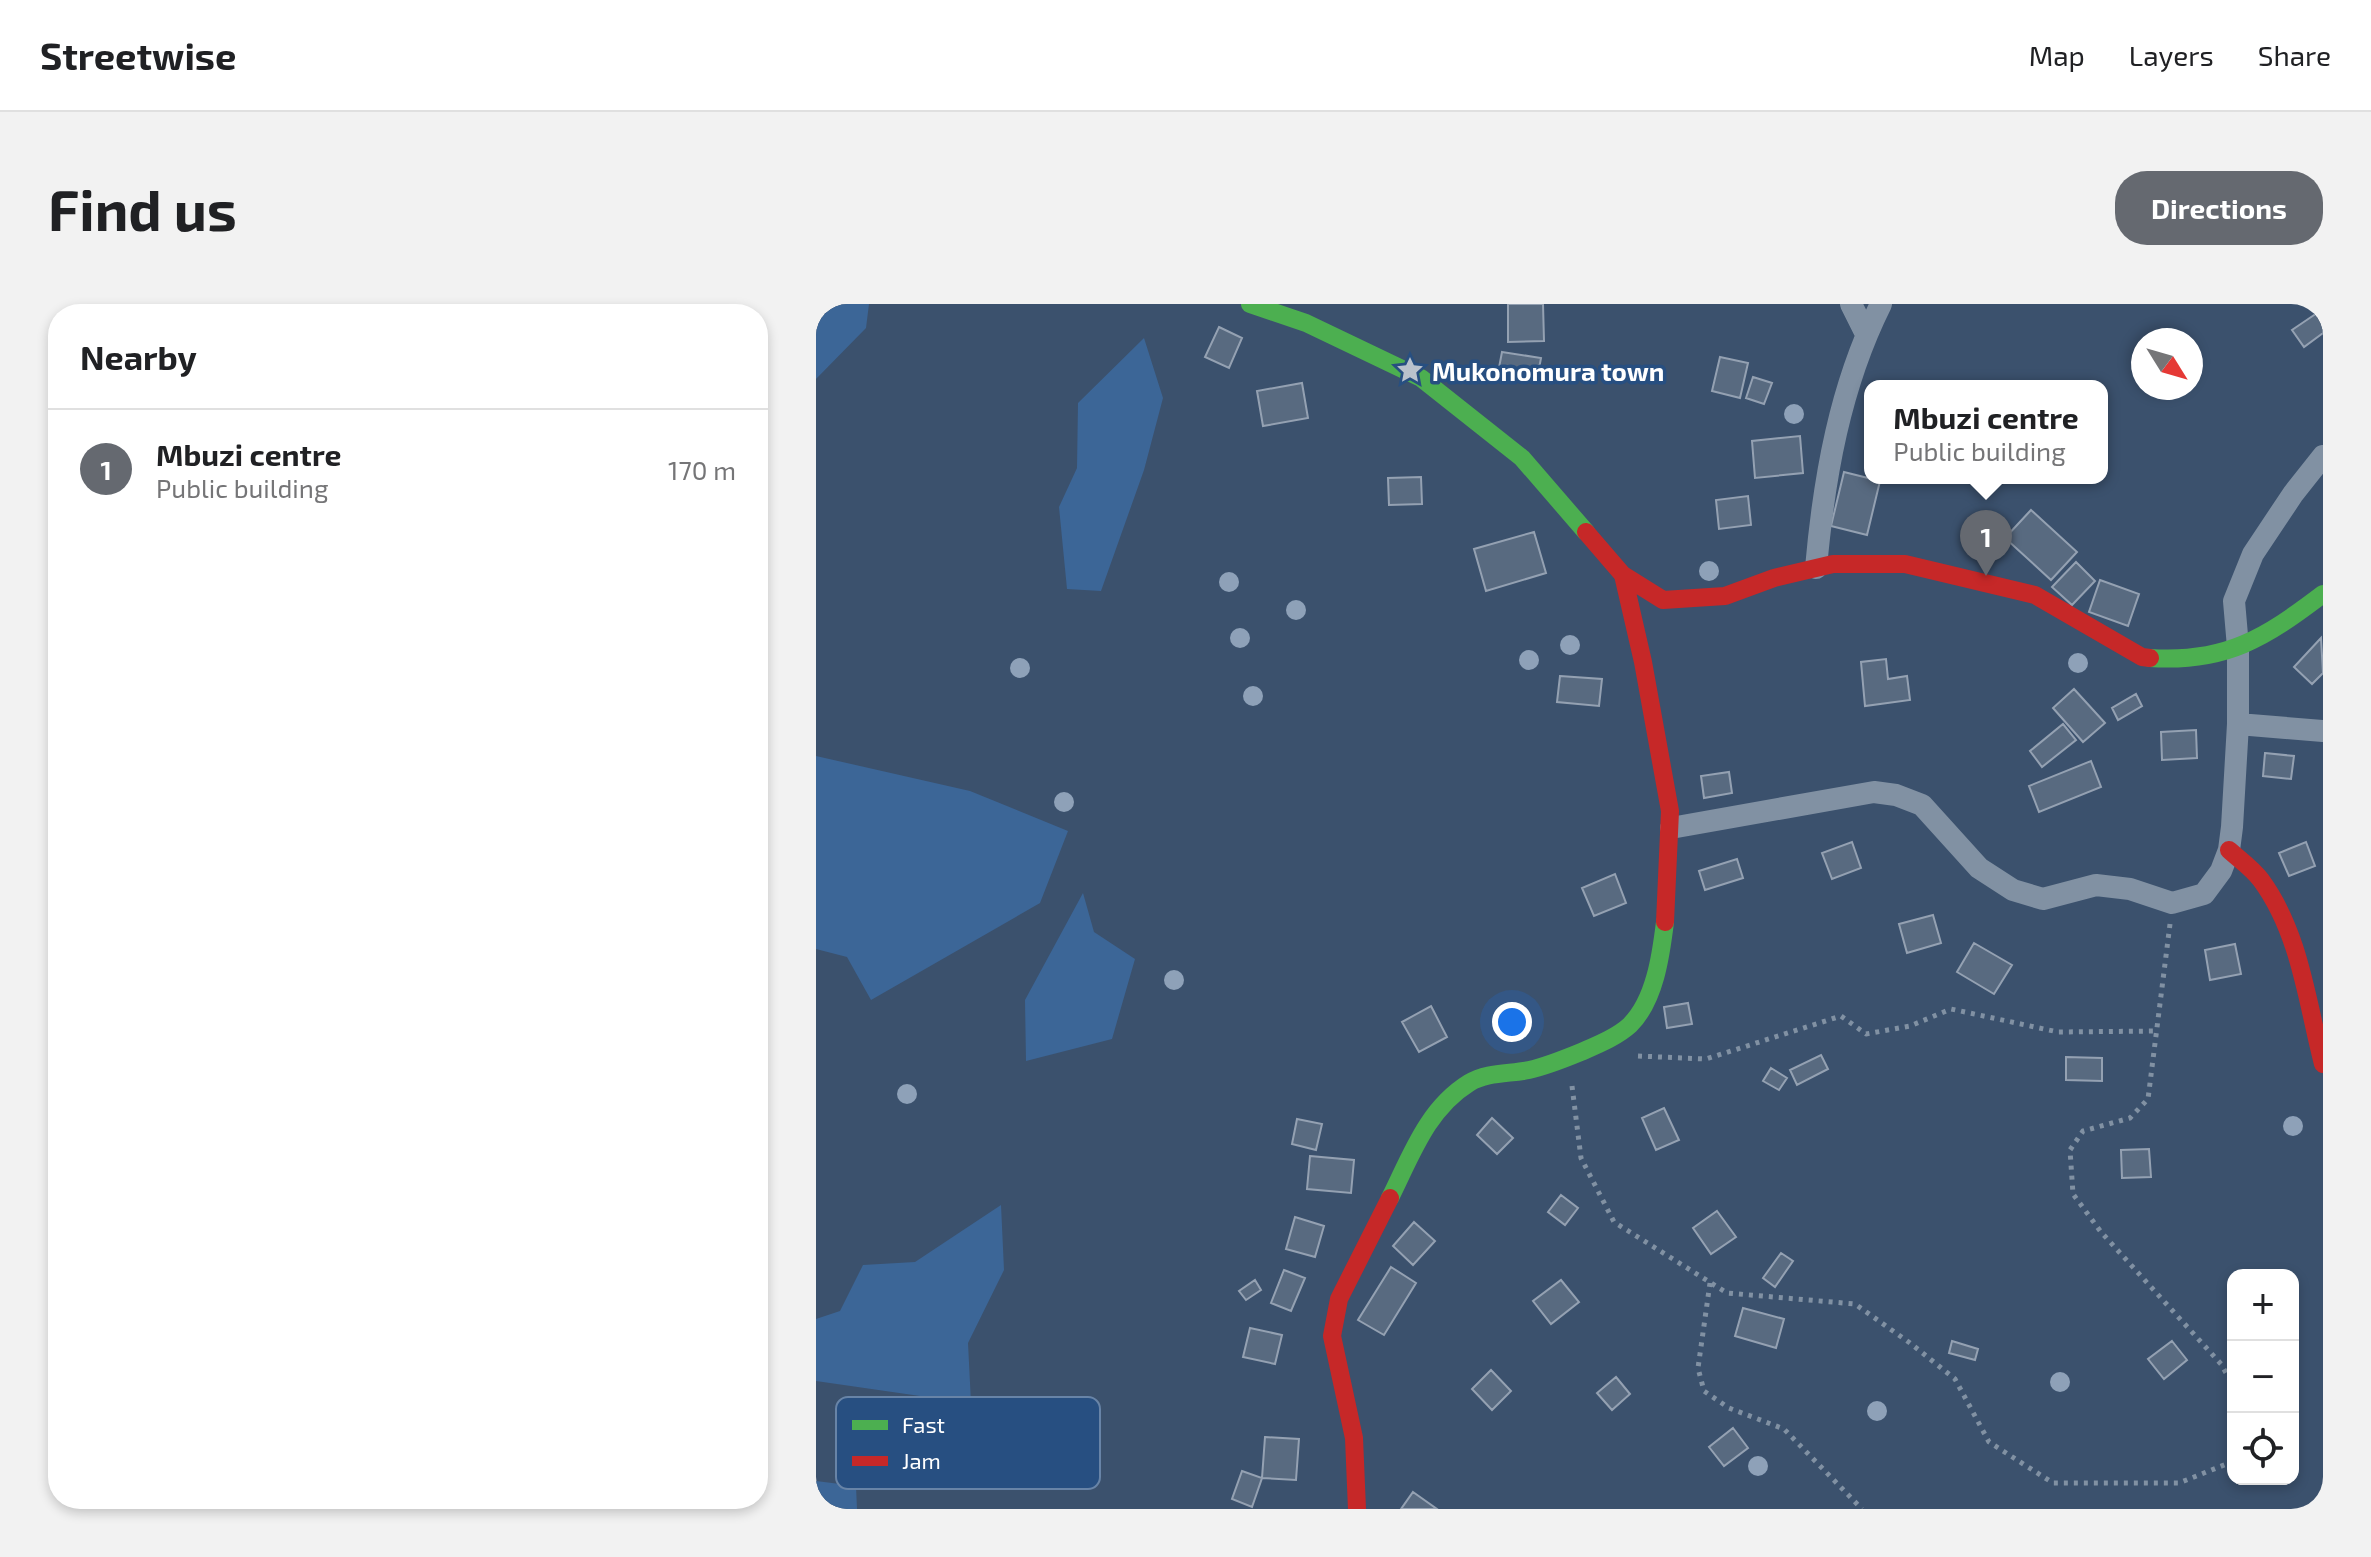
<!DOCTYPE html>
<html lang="en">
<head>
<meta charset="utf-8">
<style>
	:root { --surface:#fff; --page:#f2f2f2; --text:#202124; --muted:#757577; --line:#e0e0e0; --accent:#656970 }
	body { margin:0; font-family:"Exo 2",sans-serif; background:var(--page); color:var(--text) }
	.controls { position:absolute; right:24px; bottom:24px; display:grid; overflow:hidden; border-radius:16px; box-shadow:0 4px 12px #0003 }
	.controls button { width:72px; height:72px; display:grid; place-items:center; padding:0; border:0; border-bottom:2px solid var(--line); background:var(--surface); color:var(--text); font:40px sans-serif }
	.compass { position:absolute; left:1315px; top:24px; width:72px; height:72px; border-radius:50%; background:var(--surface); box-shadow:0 4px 12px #0003; rotate:127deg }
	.you { position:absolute; left:696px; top:718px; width:28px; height:28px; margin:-20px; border:6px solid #fff; border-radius:50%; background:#1a73e8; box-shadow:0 0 0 12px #1a73e833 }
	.badge { display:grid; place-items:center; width:52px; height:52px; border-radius:50%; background:var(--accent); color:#fff; font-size:26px; font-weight:700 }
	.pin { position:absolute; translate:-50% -66px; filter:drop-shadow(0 2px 4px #0008) }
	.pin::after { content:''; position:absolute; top:42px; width:28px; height:24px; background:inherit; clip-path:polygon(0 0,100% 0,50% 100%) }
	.popup { position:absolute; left:1048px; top:76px; width:244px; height:104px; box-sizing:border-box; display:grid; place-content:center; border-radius:16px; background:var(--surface); filter:drop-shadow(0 2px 6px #0005); font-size:26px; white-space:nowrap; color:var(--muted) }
	.popup b { font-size:30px; color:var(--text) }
	.popup::after { content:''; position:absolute; left:50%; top:100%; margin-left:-16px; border:16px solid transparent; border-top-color:var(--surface) }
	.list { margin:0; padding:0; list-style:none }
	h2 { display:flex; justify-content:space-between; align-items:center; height:104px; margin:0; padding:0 32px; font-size:34px }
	h2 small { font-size:26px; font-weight:400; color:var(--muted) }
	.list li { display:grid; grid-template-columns:52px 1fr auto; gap:24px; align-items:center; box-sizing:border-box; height:120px; padding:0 32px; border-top:2px solid var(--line) }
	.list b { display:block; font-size:30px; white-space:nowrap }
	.list p { margin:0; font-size:26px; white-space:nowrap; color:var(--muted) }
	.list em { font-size:26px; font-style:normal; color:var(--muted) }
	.icon { flex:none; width:44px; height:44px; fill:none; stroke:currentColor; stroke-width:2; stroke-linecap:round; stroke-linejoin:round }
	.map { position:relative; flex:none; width:1507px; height:1205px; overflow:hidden; border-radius:32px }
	header { display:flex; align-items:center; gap:48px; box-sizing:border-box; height:112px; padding:0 40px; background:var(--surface); border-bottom:2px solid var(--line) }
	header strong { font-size:38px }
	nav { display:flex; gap:44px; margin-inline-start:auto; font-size:28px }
	.intro { display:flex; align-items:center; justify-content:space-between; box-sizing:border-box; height:192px; padding:0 48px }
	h1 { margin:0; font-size:56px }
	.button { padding:20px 36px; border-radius:32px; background:var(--accent); color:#fff; font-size:28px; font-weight:700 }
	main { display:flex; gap:48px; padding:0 48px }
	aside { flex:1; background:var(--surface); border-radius:32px; box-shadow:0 4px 12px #0003 }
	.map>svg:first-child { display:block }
	.green { fill:#3c6697 }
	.building { fill:#586a80; stroke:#94a1b2; stroke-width:2 }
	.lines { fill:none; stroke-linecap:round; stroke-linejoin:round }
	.path { stroke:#8191a3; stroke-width:5; stroke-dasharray:4 6; stroke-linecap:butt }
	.street { stroke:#8191a3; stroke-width:22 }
	.fast { stroke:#4caf50; stroke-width:18 }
	.jam { stroke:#c62828; stroke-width:18 }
	.tree { fill:#8ea1b8 }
	.labels { text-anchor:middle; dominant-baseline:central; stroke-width:7; stroke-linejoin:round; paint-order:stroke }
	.poi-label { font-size:26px; font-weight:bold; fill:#fff; stroke:#274f81; text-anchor:start }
	.key { fill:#274f81; stroke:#6884a7; stroke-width:2 }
	.key-label { font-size:22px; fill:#fff }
</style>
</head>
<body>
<header>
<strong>Streetwise</strong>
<nav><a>Map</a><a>Layers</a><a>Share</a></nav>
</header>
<div class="intro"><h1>Find us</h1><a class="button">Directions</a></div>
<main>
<aside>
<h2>Nearby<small></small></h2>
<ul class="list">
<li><span class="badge">1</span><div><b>Mbuzi centre</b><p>Public building</p></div><em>170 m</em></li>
</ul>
</aside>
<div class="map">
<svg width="1507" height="1205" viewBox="0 0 1507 1205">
	<rect width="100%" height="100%" fill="#3b516d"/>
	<path class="green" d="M0,0H53L50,24L0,75Z
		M328,34L347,94L328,166L285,287L251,285L243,203L261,164L262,99Z
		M0,452L154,487L252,527L224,599L55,696L31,653L0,645Z
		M267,589L278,628L319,655L296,735L210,757L209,696Z
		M185,901L188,966L152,1039L155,1099L166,1127L118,1138L111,1093L0,1077V1015L24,1007L47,961L99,958Z
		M0,1177L40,1182L41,1205H0Z"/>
	<path class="building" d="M692,0H727L728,37L692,38Z
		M1504,7L1507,11V29L1488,43L1476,26Z
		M403,23L426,34L413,64L389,53Z
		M686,48L725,54L721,75L682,69Z
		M904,53L932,59L924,94L896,87Z
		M937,73L956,79L948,100L930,94Z
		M486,79L492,114L447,122L441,87Z
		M984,132L987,169L939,174L936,137Z
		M1028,168L1064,177L1051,231L1015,222Z
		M605,173L606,200L573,201L572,174Z
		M932,192L935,221L903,225L900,196Z
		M1215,206L1261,248L1235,276L1189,234Z
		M718,228L730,269L670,287L658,245Z
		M1260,258L1279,277L1256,301L1236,283Z
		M1284,276L1323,290L1312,322L1273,308Z
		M1505,334L1507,369L1496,380L1478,363Z
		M1070,355L1072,375L1091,372L1094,396L1049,402L1045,358Z
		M744,372L786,375L783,402L741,398Z
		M1258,385L1289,419L1267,438L1237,404Z
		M1320,390L1326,402L1302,416L1296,404Z
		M1247,420L1260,436L1226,463L1214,447Z
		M1380,426L1381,454L1346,456L1345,428Z
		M1449,449L1478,452L1475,475L1447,472Z
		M1275,457L1285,483L1223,508L1213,482Z
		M913,468L916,489L888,494L885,472Z
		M1036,538L1045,564L1016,575L1006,549Z
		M1490,538L1499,562L1473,572L1463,549Z
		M921,555L927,574L889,586L883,567Z
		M799,570L810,599L778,612L766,584Z
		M1117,611L1125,639L1091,649L1083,620Z
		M1158,639L1196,661L1178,690L1141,668Z
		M1419,640L1425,670L1394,676L1389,646Z
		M872,699L876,720L851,724L848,703Z
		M615,702L631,733L603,748L586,718Z
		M1005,751L1012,765L981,781L974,766Z
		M1250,753L1286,754V777L1250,776Z
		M955,764L971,774L963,786L947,777Z
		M848,804L863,836L840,846L826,814Z
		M676,814L697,834L681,850L661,831Z
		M481,815L506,820L500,846L476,840Z
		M1333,845L1335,873L1306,874L1305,846Z
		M494,852L538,856L535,889L491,885Z
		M745,891L762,904L749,921L732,908Z
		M901,907L920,933L895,950L877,924Z
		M479,913L508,922L499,953L470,945Z
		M598,918L619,937L597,961L577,942Z
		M965,949L977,957L959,983L947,974Z
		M575,963L600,979L568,1031L542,1016Z
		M468,966L489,974L475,1007L455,999Z
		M439,976L445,986L430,996L423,987Z
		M745,976L763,998L735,1020L717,997Z
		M927,1004L968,1015L960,1044L919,1032Z
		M434,1024L466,1031L459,1060L427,1053Z
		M1136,1037L1162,1045L1159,1056L1133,1049Z
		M1356,1037L1371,1056L1348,1075L1332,1055Z
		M675,1066L695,1087L676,1106L656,1085Z
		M800,1073L814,1090L796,1106L781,1089Z
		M917,1124L932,1144L908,1162L893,1143Z
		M449,1133L483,1135L480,1176L446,1174Z
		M426,1167L446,1174L436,1203L416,1195Z
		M597,1188L621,1205H585Z"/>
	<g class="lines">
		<path class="path" d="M1354,620L1332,795L1314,814L1267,827L1254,846L1257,890L1285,928L1405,1060L1417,1081
			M822,752L890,755L1025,712L1050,730L1094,722L1135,705L1242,728L1341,727
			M756,782L765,854L798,918L911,989L1039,1000L1094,1039L1139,1075L1173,1138L1237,1179H1363L1413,1159L1417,1153
			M894,979L882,1064L888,1087L913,1104L968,1125L1046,1205"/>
		<path class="street" d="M1035,0L1050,30
			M1000,264C1008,173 1024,82 1065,0
			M1422,420L1507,427
			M855,524L1058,488L1080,491L1106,501L1163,564L1197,586L1227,595L1280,581L1314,585L1356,599L1388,590L1405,567L1413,546L1416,523L1422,420V343L1418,297L1437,250L1477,190L1507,152"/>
		<path class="fast" d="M434,0L490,19L605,74L706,154L770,228
			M1334,354C1410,359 1449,334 1507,290
			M574,894C595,852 611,805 653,779C671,768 693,770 713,766C731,762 748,755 765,748C781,741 801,733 814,721C839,696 845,651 849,618"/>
		<path class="jam" d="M770,228L807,271L847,296L909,292L958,274L1017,260H1089L1219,291L1326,353L1334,354
			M807,271L827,358L854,507L849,618
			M1413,546C1424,556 1436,564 1445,576C1484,629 1491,698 1507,760
			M541,1205L538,1134L516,1032L523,995L574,894"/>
	</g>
	<g class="tree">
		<circle cx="978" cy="110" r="10"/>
		<circle cx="893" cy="267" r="10"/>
		<circle cx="413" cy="278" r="10"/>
		<circle cx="480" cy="306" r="10"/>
		<circle cx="424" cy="334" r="10"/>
		<circle cx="754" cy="341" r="10"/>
		<circle cx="713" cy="356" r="10"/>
		<circle cx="1262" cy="359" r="10"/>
		<circle cx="204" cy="364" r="10"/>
		<circle cx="437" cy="392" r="10"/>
		<circle cx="248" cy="498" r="10"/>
		<circle cx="358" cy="676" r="10"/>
		<circle cx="91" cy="790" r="10"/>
		<circle cx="1477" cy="822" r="10"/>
		<circle cx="1244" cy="1078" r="10"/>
		<circle cx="1061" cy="1107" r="10"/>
		<circle cx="942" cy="1162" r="10"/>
	</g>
	<defs>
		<g id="sight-bare" transform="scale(2.16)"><path d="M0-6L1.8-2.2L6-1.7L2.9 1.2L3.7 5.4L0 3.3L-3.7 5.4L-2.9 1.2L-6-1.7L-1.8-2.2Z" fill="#bac2cc" stroke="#274f81" stroke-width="2.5" paint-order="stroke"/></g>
	</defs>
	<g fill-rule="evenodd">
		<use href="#sight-bare" x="594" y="66"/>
	</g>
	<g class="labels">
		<g class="poi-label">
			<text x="616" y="66">Mukonomura town</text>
		</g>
	</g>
	<rect x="20" y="1093" width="264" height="92" rx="12" class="key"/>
	<rect x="36" y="1116" width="36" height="10" fill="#4caf50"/>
	<rect x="36" y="1152" width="36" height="10" fill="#c62828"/>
	<g class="key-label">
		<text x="86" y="1129">Fast</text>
		<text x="86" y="1165">Jam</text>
	</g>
</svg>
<div class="controls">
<button>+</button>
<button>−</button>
<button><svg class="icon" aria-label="locate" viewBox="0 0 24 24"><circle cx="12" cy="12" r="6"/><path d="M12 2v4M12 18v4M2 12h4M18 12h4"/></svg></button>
</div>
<svg class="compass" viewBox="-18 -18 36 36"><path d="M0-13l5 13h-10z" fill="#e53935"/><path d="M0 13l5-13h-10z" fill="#757577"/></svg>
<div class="you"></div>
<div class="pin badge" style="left:1170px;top:272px">1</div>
<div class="popup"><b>Mbuzi centre</b>Public building</div>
</div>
</main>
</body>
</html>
